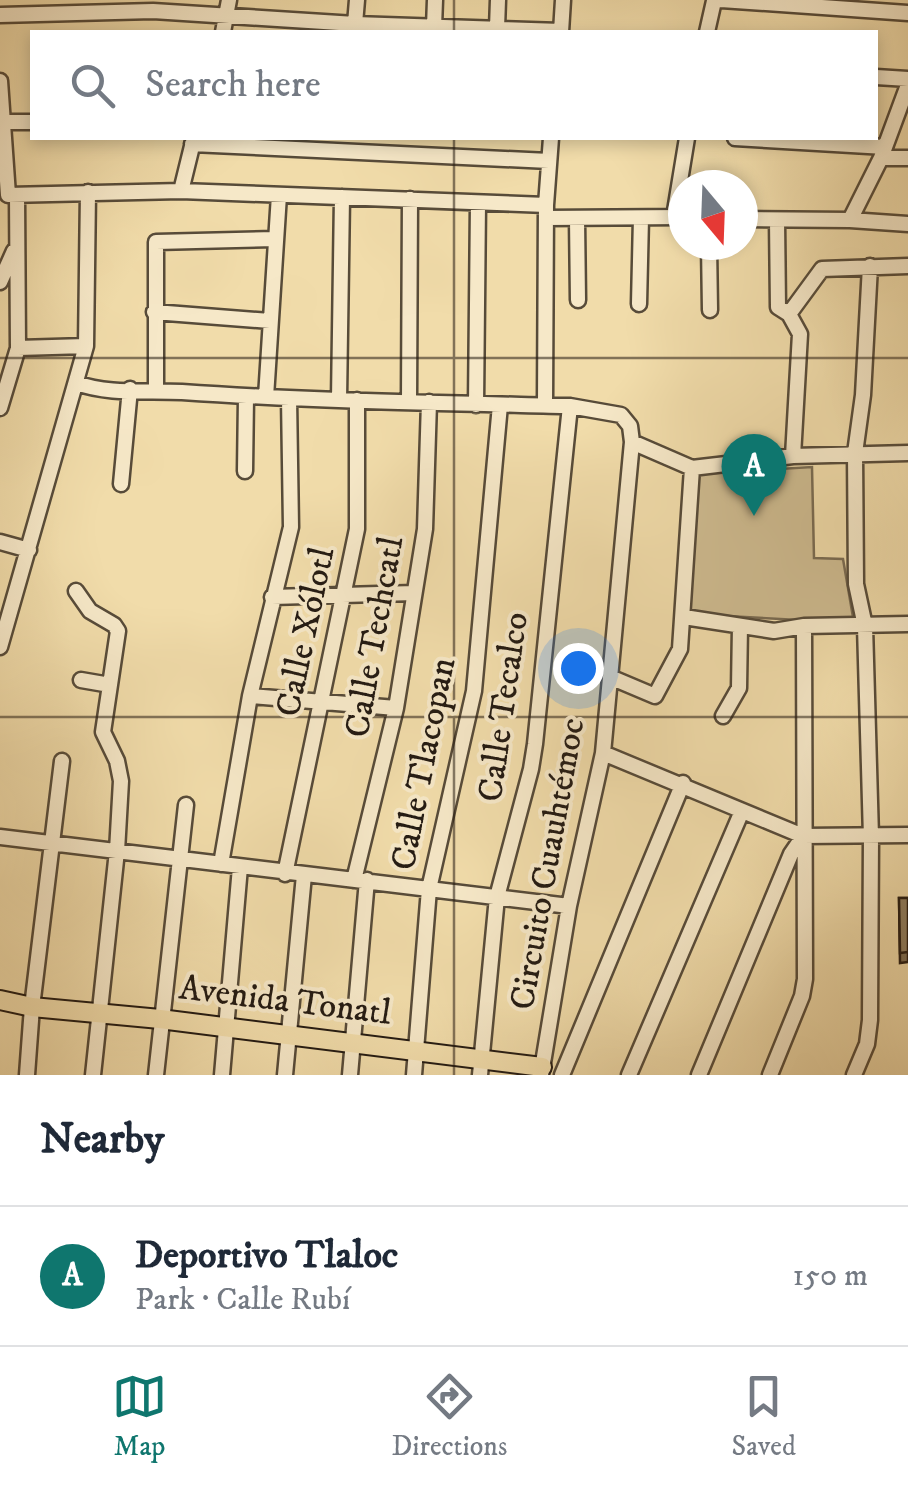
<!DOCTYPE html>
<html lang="en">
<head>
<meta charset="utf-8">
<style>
	:root { --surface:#fff; --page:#f6f6f7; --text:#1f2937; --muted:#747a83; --line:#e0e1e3; --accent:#0f766e }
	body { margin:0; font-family:"IM FELL DW Pica",serif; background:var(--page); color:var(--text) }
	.compass { position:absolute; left:668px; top:170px; width:90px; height:90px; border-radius:50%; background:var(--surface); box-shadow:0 5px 15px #0003; rotate:161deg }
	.you { position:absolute; left:578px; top:668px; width:35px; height:35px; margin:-25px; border:8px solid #fff; border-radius:50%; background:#1a73e8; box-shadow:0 0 0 15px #1a73e833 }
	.badge { display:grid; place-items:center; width:65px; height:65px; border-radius:50%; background:var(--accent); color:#fff; font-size:32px; font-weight:700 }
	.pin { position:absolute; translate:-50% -82px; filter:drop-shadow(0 2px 5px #0008) }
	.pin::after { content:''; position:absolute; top:52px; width:35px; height:30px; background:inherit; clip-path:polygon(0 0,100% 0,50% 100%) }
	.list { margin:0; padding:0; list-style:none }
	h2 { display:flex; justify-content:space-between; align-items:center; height:130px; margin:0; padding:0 40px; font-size:42px }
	h2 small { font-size:32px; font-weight:400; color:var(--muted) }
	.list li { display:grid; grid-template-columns:65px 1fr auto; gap:30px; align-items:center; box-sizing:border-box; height:140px; padding:0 40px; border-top:2px solid var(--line) }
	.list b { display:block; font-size:38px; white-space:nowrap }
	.list p { margin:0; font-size:32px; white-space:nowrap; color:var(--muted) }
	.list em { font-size:32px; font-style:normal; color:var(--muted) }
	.icon { flex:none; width:55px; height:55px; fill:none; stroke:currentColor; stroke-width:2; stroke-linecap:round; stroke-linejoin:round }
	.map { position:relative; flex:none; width:908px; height:1075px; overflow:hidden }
	.search { position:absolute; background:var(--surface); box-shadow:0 5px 15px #0003; left:30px; right:30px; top:30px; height:110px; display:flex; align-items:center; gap:25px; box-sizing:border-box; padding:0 35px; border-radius:0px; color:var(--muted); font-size:38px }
	.sheet { height:270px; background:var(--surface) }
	nav { display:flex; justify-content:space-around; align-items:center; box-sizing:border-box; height:140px; border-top:2px solid var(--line); background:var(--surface); font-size:28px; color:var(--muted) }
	nav a { display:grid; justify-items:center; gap:5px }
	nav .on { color:var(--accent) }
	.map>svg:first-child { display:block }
	.green { fill:#cebb90; stroke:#796b52; stroke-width:2.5 }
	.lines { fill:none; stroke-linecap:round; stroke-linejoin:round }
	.minor-casing { stroke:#574b39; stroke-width:19 }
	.major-casing { stroke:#241b13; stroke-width:22 }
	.minor { stroke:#f6e8c8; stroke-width:14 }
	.major { stroke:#f1dcaa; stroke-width:18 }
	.wall { fill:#7b6d54; stroke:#241b13; stroke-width:2.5 }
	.building { fill:#8f7f62; stroke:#241b13; stroke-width:2.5 }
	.grid { fill:none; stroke:#241b13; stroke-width:2.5; stroke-opacity:0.55 }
	.labels { text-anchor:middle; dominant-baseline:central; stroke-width:8; stroke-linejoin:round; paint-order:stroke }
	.street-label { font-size:35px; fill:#241b13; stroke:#f6e8c8 }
</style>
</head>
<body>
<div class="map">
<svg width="908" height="1075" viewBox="0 0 908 1075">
	<rect width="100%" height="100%" fill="#f1dcaa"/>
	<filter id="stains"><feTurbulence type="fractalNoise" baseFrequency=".002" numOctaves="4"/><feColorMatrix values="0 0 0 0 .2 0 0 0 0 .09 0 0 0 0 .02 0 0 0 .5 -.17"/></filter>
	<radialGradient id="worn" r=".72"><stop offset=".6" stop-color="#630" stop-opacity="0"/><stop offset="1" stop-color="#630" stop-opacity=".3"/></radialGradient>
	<path class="green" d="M812,467L814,558L843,559L854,623L688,614L699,474Z"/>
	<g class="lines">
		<g class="minor-casing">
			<path id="minor" d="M721,0L908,13
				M0,15L153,11L355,24L561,31
				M355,24L357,0
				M434,27L435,0
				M497,28L498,0
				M223,32L229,0
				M561,32L563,0
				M707,32L714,1L720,0
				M876,77L908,79
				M0,81L8,195L181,191L546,205
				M3,122H32
				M735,138L885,147
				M192,144L549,161
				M881,158H908
				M181,191L194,138
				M674,217L687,138
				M546,218L683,217
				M577,219L578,300
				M743,219L850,220L908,224
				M777,220L778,307L789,314L800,334L793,456
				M850,220L881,158L908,85
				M709,245L710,310
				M0,282L14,251
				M639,304L641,218
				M154,312L270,321
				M789,314L822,269L908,266
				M18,348L86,346
				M77,383C108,395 148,390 182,392C311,401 441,403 570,406L621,415L630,426L632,442L603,753L569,906L541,1075
				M156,390V242L274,239
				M266,397L279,195
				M339,399L342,197
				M409,402L410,199
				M476,405L478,203
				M545,405L546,205L551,138
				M0,408L18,348L17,195
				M632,442L692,468L793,456L908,453
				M245,471L246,397
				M121,484L130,389
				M0,542L29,550
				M76,591L90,611L114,625L118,631L103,732L117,761L121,781L117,851L93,1075
				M272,597L414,593
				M684,617L774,631L804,626L908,624
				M0,647L86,346L88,192
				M610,677L655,696L680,649L692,468
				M81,680L110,685
				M250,696L396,708
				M723,716L739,688L740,626
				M603,753L803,836L908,835
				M0,837L569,906
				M221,864L250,696L291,527L289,398
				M285,874L357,529V400
				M354,880L396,708L425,529L429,402
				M27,1075L32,1007L62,761
				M156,1075L186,805
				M222,1075L240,867
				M285,1075L304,875
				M350,1075L367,880
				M414,1075L429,889L474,691L500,405
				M480,1075L497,897L531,769L535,744L570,406
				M562,1075L683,783
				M629,1075L742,811
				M699,1075L791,854L802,838
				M770,1075L802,996L805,979L804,626
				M854,1075L867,1044L870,1020L871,837L865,626L856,584L855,453L863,395L870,266"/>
		</g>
		<g class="major-casing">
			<path id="major" d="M0,1000L32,1007L160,1019L542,1067"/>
		</g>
		<use href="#minor" class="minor"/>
		<use href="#major" class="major"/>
	</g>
	<path class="wall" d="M899,898H908V962L900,963Z"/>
	<path class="building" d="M899,898H908V952L900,953Z"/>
	<path class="grid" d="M454,0V32M454,138V1075M0,358H908M0,717H908"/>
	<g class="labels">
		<g class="street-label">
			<text transform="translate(306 632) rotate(-78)">Calle Xólotl</text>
			<text transform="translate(375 637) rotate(-80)">Calle Techcatl</text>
			<text transform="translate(504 707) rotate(-82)">Calle Tecalco</text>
			<text transform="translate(424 764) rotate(-79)">Calle Tlacopan</text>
			<text transform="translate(548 864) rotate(-80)">Circuito Cuauhtémoc</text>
			<text transform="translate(285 1001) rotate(7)">Avenida Tonatl</text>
		</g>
	</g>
	<rect width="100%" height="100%" filter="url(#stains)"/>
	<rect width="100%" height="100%" fill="url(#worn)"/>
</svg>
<svg class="compass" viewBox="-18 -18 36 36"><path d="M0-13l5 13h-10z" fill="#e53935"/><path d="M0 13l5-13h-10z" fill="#747a83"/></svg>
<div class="you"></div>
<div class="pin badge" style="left:754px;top:516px">A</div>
<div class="search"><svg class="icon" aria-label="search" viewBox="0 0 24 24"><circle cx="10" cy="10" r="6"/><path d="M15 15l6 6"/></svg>Search here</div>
</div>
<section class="sheet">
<h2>Nearby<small></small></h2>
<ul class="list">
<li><span class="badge">A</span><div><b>Deportivo Tlaloc</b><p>Park · Calle Rubí</p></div><em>150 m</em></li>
</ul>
</section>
<nav>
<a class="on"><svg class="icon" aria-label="map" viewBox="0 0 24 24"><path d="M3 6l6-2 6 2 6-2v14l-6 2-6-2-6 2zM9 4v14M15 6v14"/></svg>Map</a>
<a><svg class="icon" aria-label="directions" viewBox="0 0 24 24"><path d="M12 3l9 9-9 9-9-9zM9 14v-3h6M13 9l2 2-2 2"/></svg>Directions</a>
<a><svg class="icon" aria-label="saved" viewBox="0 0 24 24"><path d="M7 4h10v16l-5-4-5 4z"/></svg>Saved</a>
</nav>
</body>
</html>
